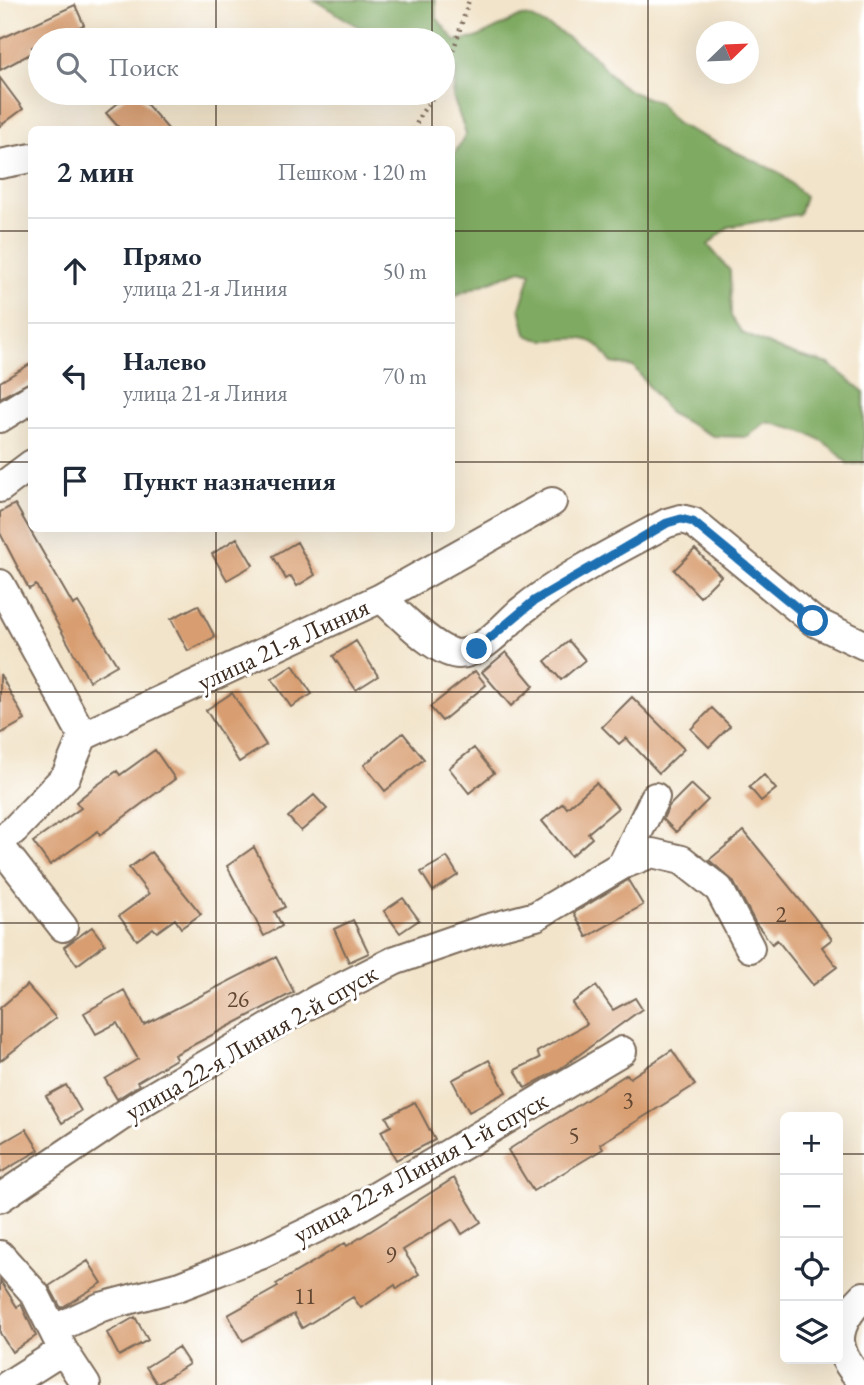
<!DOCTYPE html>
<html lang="ru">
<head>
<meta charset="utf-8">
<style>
	:root { --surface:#fff; --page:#f6f6f7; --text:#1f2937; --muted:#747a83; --line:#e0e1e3 }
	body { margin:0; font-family:"EB Garamond",serif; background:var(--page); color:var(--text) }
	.controls { position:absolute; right:21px; bottom:21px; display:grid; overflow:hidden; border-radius:10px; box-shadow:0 7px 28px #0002 }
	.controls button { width:63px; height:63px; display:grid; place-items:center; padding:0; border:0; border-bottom:2px solid var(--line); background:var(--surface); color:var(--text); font:35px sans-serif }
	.compass { position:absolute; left:696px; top:21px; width:63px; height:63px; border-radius:50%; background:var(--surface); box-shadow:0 7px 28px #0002; rotate:67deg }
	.stop { position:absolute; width:21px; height:21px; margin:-16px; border:5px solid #1f6fb2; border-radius:50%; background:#fff }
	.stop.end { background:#1f6fb2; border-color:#fff; box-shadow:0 2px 7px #0008 }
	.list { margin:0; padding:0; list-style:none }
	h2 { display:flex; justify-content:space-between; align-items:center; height:91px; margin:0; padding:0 28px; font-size:30px }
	h2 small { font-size:23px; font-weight:400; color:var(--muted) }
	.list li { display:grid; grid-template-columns:46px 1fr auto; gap:21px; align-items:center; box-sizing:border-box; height:105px; padding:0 28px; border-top:2px solid var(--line) }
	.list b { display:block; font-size:26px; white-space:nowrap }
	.list p { margin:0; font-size:23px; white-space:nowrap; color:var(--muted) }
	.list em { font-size:23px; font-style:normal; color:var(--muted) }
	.icon { flex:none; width:38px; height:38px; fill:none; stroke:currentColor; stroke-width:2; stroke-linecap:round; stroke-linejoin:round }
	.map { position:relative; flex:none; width:864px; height:1385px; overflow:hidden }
	.search { position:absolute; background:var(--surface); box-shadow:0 7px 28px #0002; left:28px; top:28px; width:427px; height:77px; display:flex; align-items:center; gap:18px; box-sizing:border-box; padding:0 24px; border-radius:38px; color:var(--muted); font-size:26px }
	.panel { position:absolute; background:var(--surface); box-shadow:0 7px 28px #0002; left:28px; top:126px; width:427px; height:406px; border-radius:10px }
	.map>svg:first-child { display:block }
	.forest { fill:#7faa62; stroke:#5d6a40; stroke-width:2 }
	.building { fill:#d89d70 }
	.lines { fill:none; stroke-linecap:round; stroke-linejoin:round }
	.minor-casing { stroke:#7b6b5a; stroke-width:32 }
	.path { stroke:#7b6b5a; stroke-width:4.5; stroke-dasharray:2 5; stroke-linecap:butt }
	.minor { stroke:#fff; stroke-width:28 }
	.route { stroke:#1f6fb2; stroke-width:9 }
	.grid { fill:none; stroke:#3b2a1e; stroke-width:2; stroke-opacity:0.55 }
	.labels { text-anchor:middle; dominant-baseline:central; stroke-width:6; stroke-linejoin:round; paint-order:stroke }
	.number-label { font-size:23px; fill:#624732 }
	.street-label { font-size:26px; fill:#3b2a1e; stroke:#fff }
</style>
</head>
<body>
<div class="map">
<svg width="864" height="1385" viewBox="0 0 864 1385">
	<rect width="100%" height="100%" fill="#fff"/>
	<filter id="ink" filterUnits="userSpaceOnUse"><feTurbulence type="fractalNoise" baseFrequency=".0143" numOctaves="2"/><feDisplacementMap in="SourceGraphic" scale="14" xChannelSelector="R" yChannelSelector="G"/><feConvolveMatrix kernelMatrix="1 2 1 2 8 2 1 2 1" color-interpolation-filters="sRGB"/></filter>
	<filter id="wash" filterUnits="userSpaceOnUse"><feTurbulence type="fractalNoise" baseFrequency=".00686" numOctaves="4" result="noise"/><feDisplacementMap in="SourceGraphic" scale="28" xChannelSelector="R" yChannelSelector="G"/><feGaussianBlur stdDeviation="1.57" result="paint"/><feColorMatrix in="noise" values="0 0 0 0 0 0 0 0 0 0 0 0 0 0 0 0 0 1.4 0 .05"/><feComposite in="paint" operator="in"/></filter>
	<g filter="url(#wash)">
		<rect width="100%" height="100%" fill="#f2e4ca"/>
		<path class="forest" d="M314,0H435L436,17L455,41L476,38L521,16L530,17L558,31L592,54L617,82L632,92L658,102L677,124L780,173L805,197L799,214L728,227L708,245L730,271L731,316L742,333L785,352L829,364L864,392V463L848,464C822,434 803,431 766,422L747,437L713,436L669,413L634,367L612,363C607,358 603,349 597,345C574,329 548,349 526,334L520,308L531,273L521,270L458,294L452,299V207L454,204L452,158L466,134L453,97L456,70L451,58L443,55V40H381Z"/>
		<g id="blocks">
			<path class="building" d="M75,5L84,25L48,40H40V44L32,47L34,52L0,70V39Z
				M0,78L23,109L0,126Z
				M130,93H137L169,130H121L106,113Z
				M32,363V381L0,398V382Z
				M15,504L73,605L78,602L117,665L89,681L36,585L29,589L0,533V512Z
				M237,538L253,565L227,580L212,554Z
				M297,542L315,575L297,586L291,576L286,579L273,556Z
				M695,549L721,576L700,597L674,570Z
				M198,605L215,637L188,651L171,619Z
				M356,641L378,676L356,690L333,656Z
				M569,641L585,660L561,680L545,661Z
				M506,652L534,686L511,706L482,672Z
				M293,665L312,694L291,707L272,679Z
				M475,671L486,685L442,721L430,707Z
				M0,674L25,720L0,734Z
				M232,693L266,745L239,762L206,710Z
				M632,697L684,749L659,773L626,738L619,744L602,727Z
				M712,708L730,726L709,747L691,729Z
				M403,733L424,759L385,791L364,765Z
				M474,748L494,773L469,793L449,768Z
				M155,750L175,779L100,835L98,831L50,865L33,842L81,808L76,802L93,788L117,771L120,775Z
				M764,775L776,789L761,801L749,787Z
				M596,783L618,808L588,833L592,838L571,856L542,821L563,803L567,808Z
				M691,784L708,800L676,832L663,819L669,806Z
				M314,795L327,809L301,831L288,817Z
				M744,831L832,939L822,947L837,967L813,985L777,940L772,944L755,922L733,881L709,860Z
				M254,847L285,907L275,912L282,926L264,936L227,866Z
				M151,852L201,914L181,928L175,919L157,932L153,928L137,940L119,916L149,894L129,868Z
				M447,857L458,875L433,891L421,872Z
				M628,880L643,905L587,937L574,913Z
				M403,898L419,920L400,933L384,911Z
				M353,920L369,953L349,962L334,929Z
				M92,927L105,944L77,965L64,947Z
				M276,957L294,992L174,1055L176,1059L137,1082L139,1085L117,1099L105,1079L138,1059L117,1023L96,1034L84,1013L124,990L144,1025Z
				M27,985L56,1018L0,1061V1008Z
				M596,986L613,1010L635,998L642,1009L561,1068L525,1088L515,1070L540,1058L537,1052L587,1024L572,1003Z
				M672,1050L695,1085L600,1144L603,1149L533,1191L508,1150L627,1074L630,1078Z
				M489,1060L506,1092L469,1112L452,1080Z
				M66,1085L81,1111L62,1123L46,1096Z
				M415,1102L435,1140L396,1160L381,1131L391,1126L386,1117Z
				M26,1129L39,1150L0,1173V1144Z
				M454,1178L481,1222L462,1234L453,1219L403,1250L419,1274L397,1289L395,1285L361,1308L353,1297L302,1328L294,1314L243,1341L228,1315L278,1287L276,1284L345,1243L347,1246Z
				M88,1261L102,1283L61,1308L49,1286Z
				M0,1280L17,1307L21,1304L36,1336L12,1352L0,1333Z
				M135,1317L148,1340L119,1356L107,1333Z
				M178,1347L189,1364L157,1384L146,1367Z"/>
		</g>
	</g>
	<g filter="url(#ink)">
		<use href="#blocks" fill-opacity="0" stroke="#7b6b5a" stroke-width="2"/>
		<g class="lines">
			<g class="minor-casing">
				<path id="minor" d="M0,164L32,158
					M0,418L32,398
					M0,488L32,464
					M0,584L83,736
					M381,598L552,502
					M0,841L14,830L66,776L83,736L381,598C399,613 436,654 459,654C482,653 504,626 520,612C564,576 617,550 667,523L681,519L693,522L813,621L864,645
					M0,846L63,927
					M622,865L655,797
					M0,1198L141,1103L318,999L396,960L486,929L536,916L622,865L652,853L682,860L719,889L750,948
					M0,1255L35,1294L63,1350L86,1385
					M864,1296C831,1329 833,1351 864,1383
					M55,1329L101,1307L180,1286L260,1255L350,1212L622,1051
					M8,1385L63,1350"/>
			</g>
			<path class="path" d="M443,84L469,0
				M414,130L420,115L436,93"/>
			<use href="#minor" class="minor"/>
		</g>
	</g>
	<g class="lines" filter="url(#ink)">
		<path class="route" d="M477,649L534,601L667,523L681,519L693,522L813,621"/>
	</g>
	<path class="grid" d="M216,0V40M432,0V40M648,0V1385M216,93V130M432,93V130M0,231H32M452,231H864M0,462H32M452,462H864M216,528V1385M432,528V1385M0,692H864M0,923H864M0,1154H785M838,1154H864"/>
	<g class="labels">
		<g class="number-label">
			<text x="781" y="914">2</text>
			<text x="238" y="999">26</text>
			<text x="628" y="1100">3</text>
			<text x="574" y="1135">5</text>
			<text x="391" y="1255">9</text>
			<text x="305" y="1296">11</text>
		</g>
		<g class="street-label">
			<text transform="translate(283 644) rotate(-25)">улица 21-я Линия</text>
			<text transform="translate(251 1042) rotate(-30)">улица 22-я Линия 2-й спуск</text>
			<text transform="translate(420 1167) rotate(-29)">улица 22-я Линия 1-й спуск</text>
		</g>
	</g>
</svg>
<div class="controls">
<button>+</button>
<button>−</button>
<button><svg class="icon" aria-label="locate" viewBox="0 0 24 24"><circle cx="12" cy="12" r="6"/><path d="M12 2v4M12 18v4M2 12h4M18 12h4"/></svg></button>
<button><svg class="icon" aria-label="layers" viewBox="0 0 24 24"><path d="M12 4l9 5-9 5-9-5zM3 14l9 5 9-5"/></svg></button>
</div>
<svg class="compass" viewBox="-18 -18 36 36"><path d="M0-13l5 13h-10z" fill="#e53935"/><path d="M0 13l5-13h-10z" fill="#747a83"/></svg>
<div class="stop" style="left:813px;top:621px"></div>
<div class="stop end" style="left:477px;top:649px"></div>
<div class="search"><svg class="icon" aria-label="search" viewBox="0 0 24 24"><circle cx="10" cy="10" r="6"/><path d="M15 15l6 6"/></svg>Поиск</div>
<section class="panel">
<h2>2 мин<small>Пешком · 120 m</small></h2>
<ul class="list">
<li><svg class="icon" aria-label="ahead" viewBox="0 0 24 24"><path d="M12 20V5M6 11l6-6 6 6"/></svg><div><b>Прямо</b><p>улица 21-я Линия</p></div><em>50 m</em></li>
<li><svg class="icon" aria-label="left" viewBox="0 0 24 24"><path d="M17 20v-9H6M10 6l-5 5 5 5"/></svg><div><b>Налево</b><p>улица 21-я Линия</p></div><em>70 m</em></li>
<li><svg class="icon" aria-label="arrive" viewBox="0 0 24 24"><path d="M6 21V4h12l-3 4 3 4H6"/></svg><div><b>Пункт назначения</b></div></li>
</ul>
</section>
</div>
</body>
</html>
